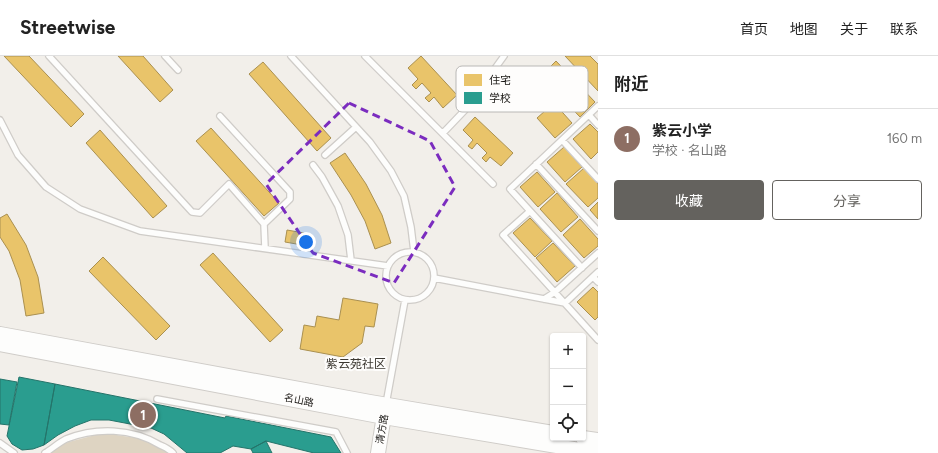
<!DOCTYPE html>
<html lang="zh">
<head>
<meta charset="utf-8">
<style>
	:root { --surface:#fff; --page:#f2f2f2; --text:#222; --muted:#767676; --line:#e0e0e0; --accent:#64625e }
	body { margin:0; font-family:Figtree,"Noto Sans SC",sans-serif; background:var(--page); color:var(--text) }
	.controls { position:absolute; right:12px; bottom:12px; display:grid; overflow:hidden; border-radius:4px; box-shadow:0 1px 3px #0004 }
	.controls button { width:36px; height:36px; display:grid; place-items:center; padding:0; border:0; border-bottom:1px solid var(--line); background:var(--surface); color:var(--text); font:20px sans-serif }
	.you { position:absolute; left:306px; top:186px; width:14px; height:14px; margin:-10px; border:3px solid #fff; border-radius:50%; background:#1a73e8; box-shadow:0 0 0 6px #1a73e833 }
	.badge { display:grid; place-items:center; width:26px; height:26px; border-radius:50%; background:var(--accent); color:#fff; font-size:13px; font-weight:700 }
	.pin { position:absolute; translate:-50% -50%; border:2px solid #fff; box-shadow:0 1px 4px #0006 }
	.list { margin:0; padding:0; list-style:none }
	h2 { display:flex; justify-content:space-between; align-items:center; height:52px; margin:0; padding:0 16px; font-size:17px }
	h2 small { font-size:13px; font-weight:400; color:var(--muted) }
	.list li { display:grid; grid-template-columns:26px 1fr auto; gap:12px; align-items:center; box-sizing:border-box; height:60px; padding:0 16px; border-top:1px solid var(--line) }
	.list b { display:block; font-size:15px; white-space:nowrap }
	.list p { margin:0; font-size:13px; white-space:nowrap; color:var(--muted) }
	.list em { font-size:13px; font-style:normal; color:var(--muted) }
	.actions { display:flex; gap:8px; padding:12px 16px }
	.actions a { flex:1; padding:9px 0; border:1px solid var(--accent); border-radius:4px; text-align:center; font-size:14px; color:var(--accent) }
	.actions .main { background:var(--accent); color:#fff }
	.icon { flex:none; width:22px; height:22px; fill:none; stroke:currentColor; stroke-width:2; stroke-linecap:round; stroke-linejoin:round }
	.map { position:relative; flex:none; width:598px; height:397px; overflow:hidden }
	header { display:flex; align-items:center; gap:24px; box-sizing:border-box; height:56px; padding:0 20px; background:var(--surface); border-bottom:1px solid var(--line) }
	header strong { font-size:19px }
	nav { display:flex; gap:22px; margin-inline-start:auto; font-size:14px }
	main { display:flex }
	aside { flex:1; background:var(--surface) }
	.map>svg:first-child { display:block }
	.green { fill:#ded4c2 }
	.homes { fill:#e9c46a; stroke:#aa9050 }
	.schools { fill:#2a9d8f; stroke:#25746a }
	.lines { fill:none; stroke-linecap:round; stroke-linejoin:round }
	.service-casing { stroke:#cfccc8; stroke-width:8 }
	.tertiary-casing { stroke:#cfccc8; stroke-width:16 }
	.service { stroke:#fdfdfc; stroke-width:5.5 }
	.tertiary { stroke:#fdfdfc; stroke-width:14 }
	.marked { fill:none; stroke:#7b2cbf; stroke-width:3; stroke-dasharray:8 5; stroke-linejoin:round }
	.labels { text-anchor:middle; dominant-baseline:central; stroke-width:4; stroke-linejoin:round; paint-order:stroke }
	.street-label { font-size:10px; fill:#181613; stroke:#fefdfc }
	.quarter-label { font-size:12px; fill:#3c3831; stroke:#fefdfc }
	.key { fill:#fefdfc; stroke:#b9b8b6; stroke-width:1 }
	.key-label { font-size:11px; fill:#181613 }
</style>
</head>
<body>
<header>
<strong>Streetwise</strong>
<nav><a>首页</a><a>地图</a><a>关于</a><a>联系</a></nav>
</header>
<main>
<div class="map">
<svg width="598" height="397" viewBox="0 0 598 397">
	<rect width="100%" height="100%" fill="#f2efea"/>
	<path class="green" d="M103,377L143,383L168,397H49L61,388Z"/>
	<path class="homes" d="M4,0H29L84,58L71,71Z
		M118,0H143L173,34L160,46Z
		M421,0L457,39L443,52L434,41L429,46L425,42L431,37L422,27L416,33L412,29L418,23L408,12Z
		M565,0H590L598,8V35Z
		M556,5L595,46L580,61L541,20Z
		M263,6L331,82L317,95L249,18Z
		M554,47L572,67L555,82L537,62Z
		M475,61L513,97L501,110L490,101L486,106L482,102L487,97L477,87L472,93L468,90L473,84L463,74Z
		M590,68L598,76V96L591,103L573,83Z
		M211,72L279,147L264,160L196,85Z
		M100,74L167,150L153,162L86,87Z
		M564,91L582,111L565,126L547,106Z
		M345,97L366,128L382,159L391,187L375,193L365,165L351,139L330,107Z
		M584,112L598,128V142L588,151L566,128Z
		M537,116L555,136L538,151L520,131Z
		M557,137L578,161L561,176L540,153Z
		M598,146V163L590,154Z
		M7,158L26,189L38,221L44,257L26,260L20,224L9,195L0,181V162Z
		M530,162L552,185L535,201L513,177Z
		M580,163L598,183V190L584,202L563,179Z
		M287,174L304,177L302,189L285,186Z
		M553,187L575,210L557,226L536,202Z
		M213,197L283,274L270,286L200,209Z
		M103,201L170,270L156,284L89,215Z
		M593,231L598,236V261L595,264L577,246Z
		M343,242L378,248L374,271L365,270L362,287L343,301L300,293L304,269L315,271L317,260L339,264Z"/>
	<path class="schools" d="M19,321L55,328L44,389L33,393L22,394L12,388L7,380Z
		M0,323L17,326L9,369L0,368Z
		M55,328L225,362L226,360L331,381L341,397H314L266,385L251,393L233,390L220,397H187L164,378L151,372L109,364H91L75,370L58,379L44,389Z
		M266,385L272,397H253L251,393Z"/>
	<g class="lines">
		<g class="service-casing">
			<path id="service" d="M49,0L192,156L200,157L229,128L264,168L265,192
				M165,0L178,14
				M291,0L370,86L391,115L404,140L411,171L414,196
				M365,0L493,128
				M589,59L598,69
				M220,60L290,136V143L264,168
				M0,64L18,99L46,131L80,153L140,175L388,210
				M443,77L465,54L504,0
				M562,84L598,123
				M325,99L356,71
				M536,108L598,175
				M313,109L322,121L338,150L348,179L351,204
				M530,155L503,179L598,284
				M386 220a24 24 0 1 1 48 0a24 24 0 1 1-48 0Z
				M582,212L510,133L598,50
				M593,221L598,226
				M434,222L565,247L598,216
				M544,243L555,236L598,197
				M157,343L336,376L347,397
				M386,348L405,244
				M0,387L14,397
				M45,397C52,393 58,387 66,383C96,371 132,372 160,389C165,391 170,394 173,397"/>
		</g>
		<g class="tertiary-casing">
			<path id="tertiary" d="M0,278L370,346L553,377
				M0,288L384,361L598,397
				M583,382L598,384
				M378,397L385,353"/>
		</g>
		<use href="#service" class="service"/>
		<use href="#tertiary" class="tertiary"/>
	</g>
	<path class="marked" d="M349,47L430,85L455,131L394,227L313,197L266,128Z"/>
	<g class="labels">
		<g class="street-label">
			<text transform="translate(299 344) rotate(11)">名山路</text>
			<text transform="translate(382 373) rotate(-80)">清方路</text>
		</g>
		<g class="quarter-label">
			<text x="356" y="308">紫云苑社区</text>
		</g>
	</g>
	<rect x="456" y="10" width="132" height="46" rx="6" class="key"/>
	<rect x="464" y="18" width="18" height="12" fill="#e9c46a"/>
	<rect x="464" y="36" width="18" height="12" fill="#2a9d8f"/>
	<g class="key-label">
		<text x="489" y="28">住宅</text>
		<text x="489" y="46">学校</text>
	</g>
</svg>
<div class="controls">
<button>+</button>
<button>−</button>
<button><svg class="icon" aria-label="locate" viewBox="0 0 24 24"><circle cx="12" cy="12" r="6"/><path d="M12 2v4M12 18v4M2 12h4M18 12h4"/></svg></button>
</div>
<div class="you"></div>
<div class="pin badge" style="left:143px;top:359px;background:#8d6e63">1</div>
</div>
<aside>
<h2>附近<small></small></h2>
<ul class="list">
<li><span class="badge" style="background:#8d6e63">1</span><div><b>紫云小学</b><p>学校 · 名山路</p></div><em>160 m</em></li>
</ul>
<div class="actions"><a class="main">收藏</a><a>分享</a></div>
</aside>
</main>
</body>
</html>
